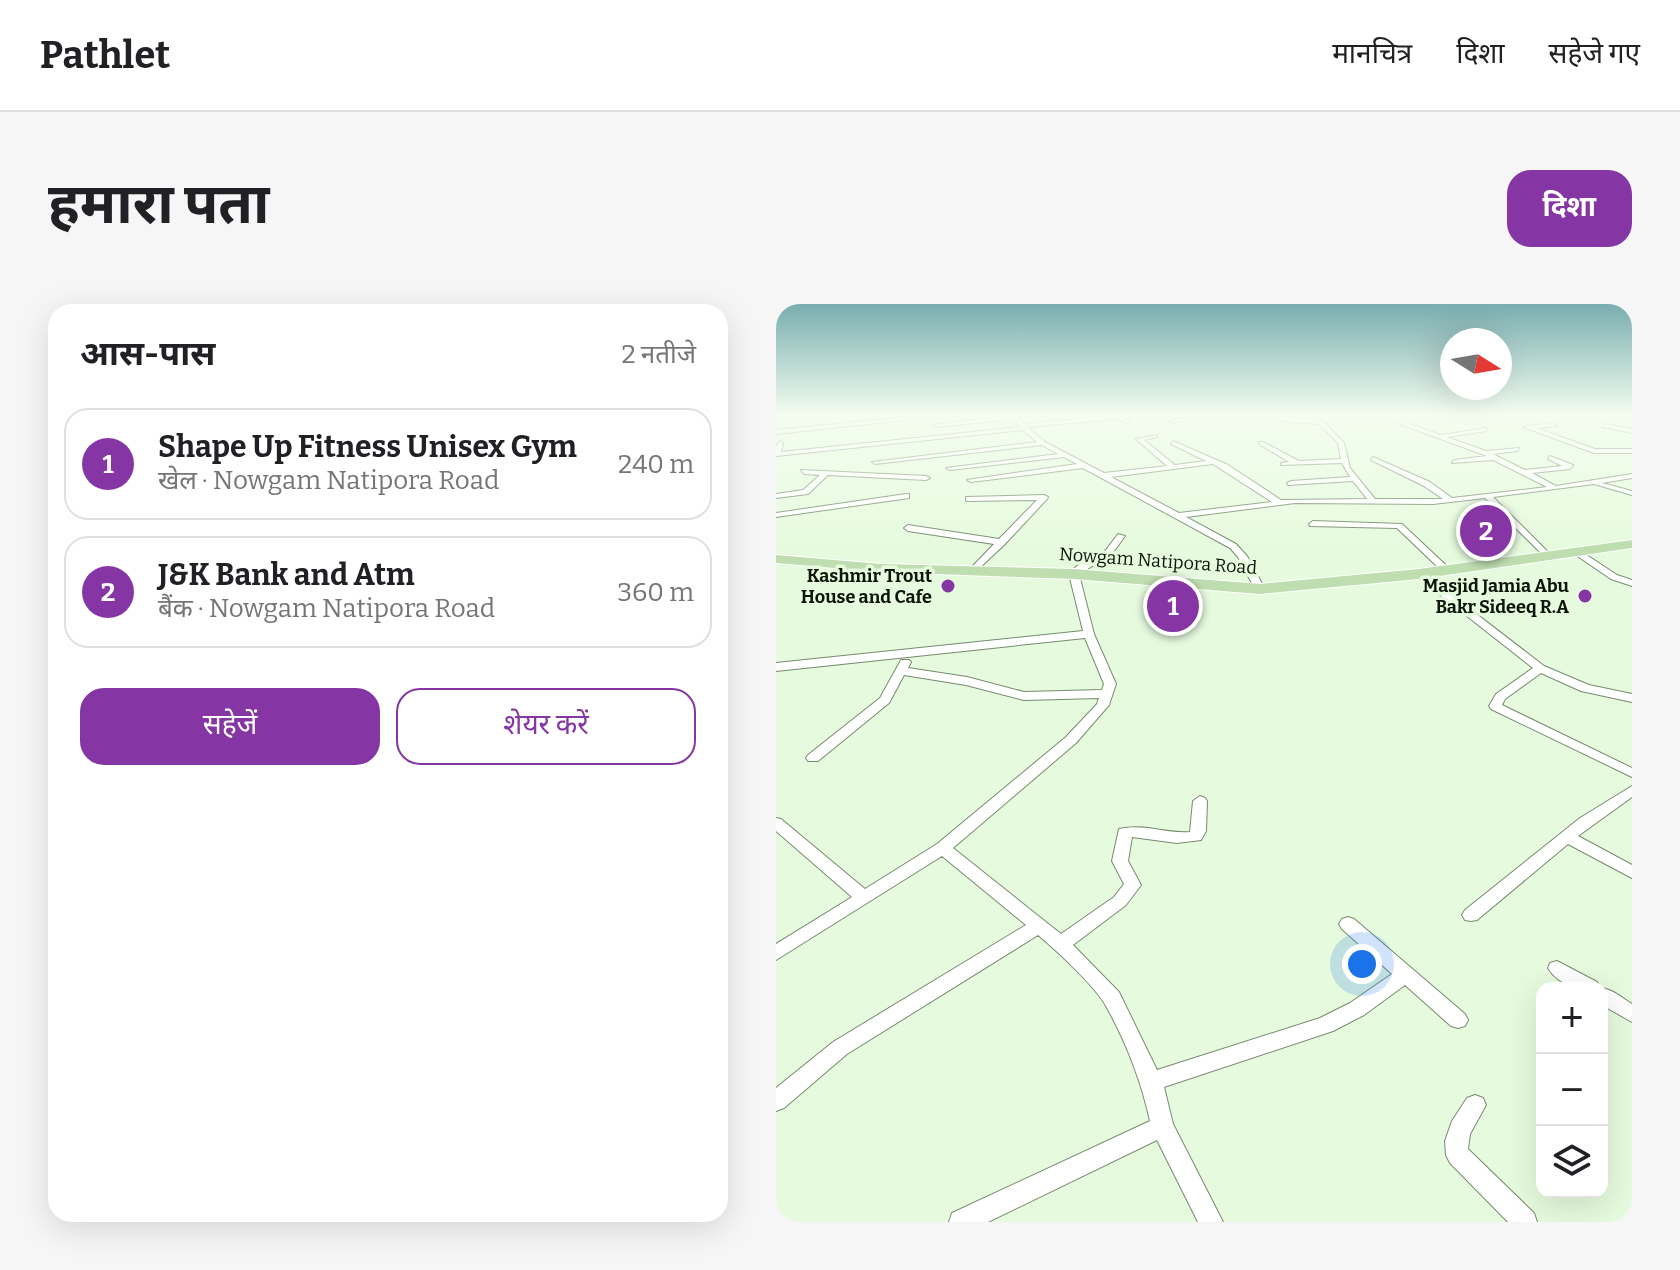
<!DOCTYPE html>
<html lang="hi">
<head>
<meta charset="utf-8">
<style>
	:root { --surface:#fff; --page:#f6f6f6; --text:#202124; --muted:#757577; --line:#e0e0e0; --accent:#8535a4 }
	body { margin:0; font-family:Bitter,"Noto Sans Devanagari",serif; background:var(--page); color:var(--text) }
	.controls { position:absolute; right:24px; bottom:24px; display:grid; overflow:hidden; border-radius:16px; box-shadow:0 8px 32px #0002 }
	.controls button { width:72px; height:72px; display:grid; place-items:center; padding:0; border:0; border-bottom:2px solid var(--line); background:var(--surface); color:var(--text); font:40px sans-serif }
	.compass { position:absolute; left:664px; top:24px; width:72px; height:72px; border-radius:50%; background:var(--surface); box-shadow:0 8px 32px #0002; rotate:101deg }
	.you { position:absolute; left:586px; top:660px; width:28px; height:28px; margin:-20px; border:6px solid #fff; border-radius:50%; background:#1a73e8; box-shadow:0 0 0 12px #1a73e833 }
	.badge { display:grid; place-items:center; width:52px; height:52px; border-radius:50%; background:var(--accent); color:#fff; font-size:26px; font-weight:700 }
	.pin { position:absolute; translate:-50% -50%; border:4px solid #fff; box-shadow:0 2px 8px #0006 }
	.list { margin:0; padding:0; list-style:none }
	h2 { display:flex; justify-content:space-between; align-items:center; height:104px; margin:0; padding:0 32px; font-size:34px }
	h2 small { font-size:26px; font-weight:400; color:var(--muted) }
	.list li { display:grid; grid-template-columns:52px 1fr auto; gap:24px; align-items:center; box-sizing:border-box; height:112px; margin:0 16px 16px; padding:0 16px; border:2px solid var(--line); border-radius:24px }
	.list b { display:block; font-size:30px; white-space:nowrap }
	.list p { margin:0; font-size:26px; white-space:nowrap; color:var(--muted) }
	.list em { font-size:26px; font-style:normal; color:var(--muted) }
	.actions { display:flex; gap:16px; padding:24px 32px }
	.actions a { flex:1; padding:18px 0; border:2px solid var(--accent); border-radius:24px; text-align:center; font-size:28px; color:var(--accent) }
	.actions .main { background:var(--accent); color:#fff }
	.icon { flex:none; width:44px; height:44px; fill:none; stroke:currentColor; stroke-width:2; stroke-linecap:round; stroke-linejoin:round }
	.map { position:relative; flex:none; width:856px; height:918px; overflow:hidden; border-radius:24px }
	header { display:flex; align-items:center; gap:48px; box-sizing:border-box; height:112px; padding:0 40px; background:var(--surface); border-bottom:2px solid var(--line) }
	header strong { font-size:38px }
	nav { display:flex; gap:44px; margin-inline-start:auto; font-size:28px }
	.intro { display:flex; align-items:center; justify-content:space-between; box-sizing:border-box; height:192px; padding:0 48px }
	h1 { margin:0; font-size:56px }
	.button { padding:20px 36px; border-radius:24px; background:var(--accent); color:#fff; font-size:28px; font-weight:700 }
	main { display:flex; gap:48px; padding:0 48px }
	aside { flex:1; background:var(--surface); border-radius:24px; box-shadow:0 8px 32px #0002 }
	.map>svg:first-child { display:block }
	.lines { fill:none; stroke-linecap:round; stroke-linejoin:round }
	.minor-casing { stroke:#77896f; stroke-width:2 }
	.primary-casing { stroke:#fff; stroke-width:2 }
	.minor { fill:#fff; fill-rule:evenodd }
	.primary { fill:#bfdeb0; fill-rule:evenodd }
	.poi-dot { fill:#8535a4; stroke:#e6fbde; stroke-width:3 }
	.labels { text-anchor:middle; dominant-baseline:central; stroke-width:7; stroke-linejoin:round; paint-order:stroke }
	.far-street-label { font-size:18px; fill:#0d140a; stroke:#e6fbde }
	.far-poi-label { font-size:18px; font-weight:bold; fill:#0d140a; stroke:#e6fbde; text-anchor:end }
</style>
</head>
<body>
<header>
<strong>Pathlet</strong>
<nav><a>मानचित्र</a><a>दिशा</a><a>सहेजे गए</a></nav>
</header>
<div class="intro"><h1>हमारा पता</h1><a class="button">दिशा</a></div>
<main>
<aside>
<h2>आस-पास<small>2 नतीजे</small></h2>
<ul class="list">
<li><span class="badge">1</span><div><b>Shape Up Fitness Unisex Gym</b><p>खेल · Nowgam Natipora Road</p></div><em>240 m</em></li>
<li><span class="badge">2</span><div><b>J&amp;K Bank and Atm</b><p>बैंक · Nowgam Natipora Road</p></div><em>360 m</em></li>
</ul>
<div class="actions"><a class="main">सहेजें</a><a>शेयर करें</a></div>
</aside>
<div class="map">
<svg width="856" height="918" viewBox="0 0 856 918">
	<rect width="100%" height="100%" fill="#e6fbde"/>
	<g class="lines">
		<g class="minor-casing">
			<path id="minor" d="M152,111H174L0,130V126Z
				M234,111H240L248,120L339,111L354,116L352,119L339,115L251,123L269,138L328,169L391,162L360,135L381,131V133L368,136L399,161L430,157L395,140L397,137L452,161L505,196L591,195L577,177L512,181L511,179L515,177L574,173L566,159L505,161V159L513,158L483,140V138H487L523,157L565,155L562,139L543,120L503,117L495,111L547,117L568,139L574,164L599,195H667L648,182L595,156L597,153L654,178L676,194L771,183L717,156L676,159L678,156L711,152L621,119L623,116L665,131L712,124L710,127L671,133L710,147L743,144L741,147L717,150L749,166L786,162L772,155L774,152L797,161L794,165L756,169L780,182L856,170V174L826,179L856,187V191L818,180L717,193L775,251L770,254L709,194L657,200L519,199L410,213L460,240L471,252L489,285L484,288L479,285L462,253L454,244L307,164L195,178L191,176L301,160L288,153L174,166L170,164L282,150L266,141L99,160L96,158L261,138L247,126L0,152V142L4,137L7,139L5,148L244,123L237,115L160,123L157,121ZM437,160L496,198L403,209L335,173Z
				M417,111H429L396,119L393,117Z
				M805,111H819L820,112L817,114Z
				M843,111H856V115L844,112Z
				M778,119L780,122L760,124L819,145H856V149H818L747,123Z
				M829,120L856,125V129L827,123Z
				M25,166L150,172L154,174L150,176L52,171L32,190L0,194V190L27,186L44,171L28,170Z
				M130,190H133V194L0,213V209Z
				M268,191L272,193L271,195L229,240L196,271L191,268L193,266L218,240L132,227L128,224L132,221L223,235L261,196L193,197H190V193Z
				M537,217L626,220L675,266L667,268L621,224L534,222L533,220Z
				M342,230L349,232L336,250L303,270L318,330L340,380L333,401L300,439L177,544L285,630L338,593L348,580L336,557L343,525C368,519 390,530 414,528L417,497L424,492L429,494L431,497L430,527L425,536L401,539L356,533L352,557L365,581L350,601L297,641L343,688L381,766L544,714L574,699L616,670L566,625L563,620L566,615L572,613L578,615L689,710L692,716L689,722L682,724L675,722L629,681L588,711L557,727L388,783L397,820L447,918H422L381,836L212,918H173L176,909L374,817C365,776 350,738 330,702C319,682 280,646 262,631L71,750L8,804L0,807V784L57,738L250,621L166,552L0,656V640L76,593L0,527V514L5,515L89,585L161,540L290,433L321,400L323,394L248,396L190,381L128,371L113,399L42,457H32L30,454L32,451L104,394L125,356H133L135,358L132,364L191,373L248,388L326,386L328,380L309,334L0,367V359L307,327L293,270L301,262L330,246Z
				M800,244L841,271L856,276V282L835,275L797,249V245Z
				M640,268H646L768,362L813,381L856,390V398L805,387L765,369L729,395L726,401L856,464V473L715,405L713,402L720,390L757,364L640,272Z
				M856,482V493L802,532L856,561V574L792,540L701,616L695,617L689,616L686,611L689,606L804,514Z
				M781,657L821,678L824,684C835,684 846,694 856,700V718L826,701V684C805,684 784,684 772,664L774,659Z
				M699,791L707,794L710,801L694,830L692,845L758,909L761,918H732L674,859L670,851L669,837L676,817L691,794Z"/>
		</g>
		<g class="primary-casing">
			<path id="primary" d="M856,236V244L643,275L484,290L298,275L105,268L0,259V251L105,260L298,265L484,280L643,265Z"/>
		</g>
		<use href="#minor" class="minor"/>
		<use href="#primary" class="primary"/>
	</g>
	<linearGradient id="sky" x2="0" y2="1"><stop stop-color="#79aeb0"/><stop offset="0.46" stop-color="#f4fdf0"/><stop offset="1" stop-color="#f4fdf0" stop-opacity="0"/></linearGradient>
	<rect width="856" height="240" fill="url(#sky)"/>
	<g class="poi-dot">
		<circle cx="172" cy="282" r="8"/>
		<circle cx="809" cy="292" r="8"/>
	</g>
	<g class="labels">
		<g class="far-street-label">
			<text transform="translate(382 257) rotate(4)">Nowgam Natipora Road</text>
		</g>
		<g class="far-poi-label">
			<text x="156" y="272">Kashmir Trout<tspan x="156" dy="21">House and Cafe</tspan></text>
			<text x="793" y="282">Masjid Jamia Abu<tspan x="793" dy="21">Bakr Sideeq R.A</tspan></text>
		</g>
	</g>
</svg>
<div class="controls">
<button>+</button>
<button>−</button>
<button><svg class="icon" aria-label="layers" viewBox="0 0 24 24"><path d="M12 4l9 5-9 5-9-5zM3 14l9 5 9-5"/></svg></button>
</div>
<svg class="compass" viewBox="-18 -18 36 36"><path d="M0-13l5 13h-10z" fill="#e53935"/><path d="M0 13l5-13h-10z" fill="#757577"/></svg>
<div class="you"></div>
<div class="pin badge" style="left:397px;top:302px">1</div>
<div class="pin badge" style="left:710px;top:227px">2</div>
</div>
</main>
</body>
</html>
